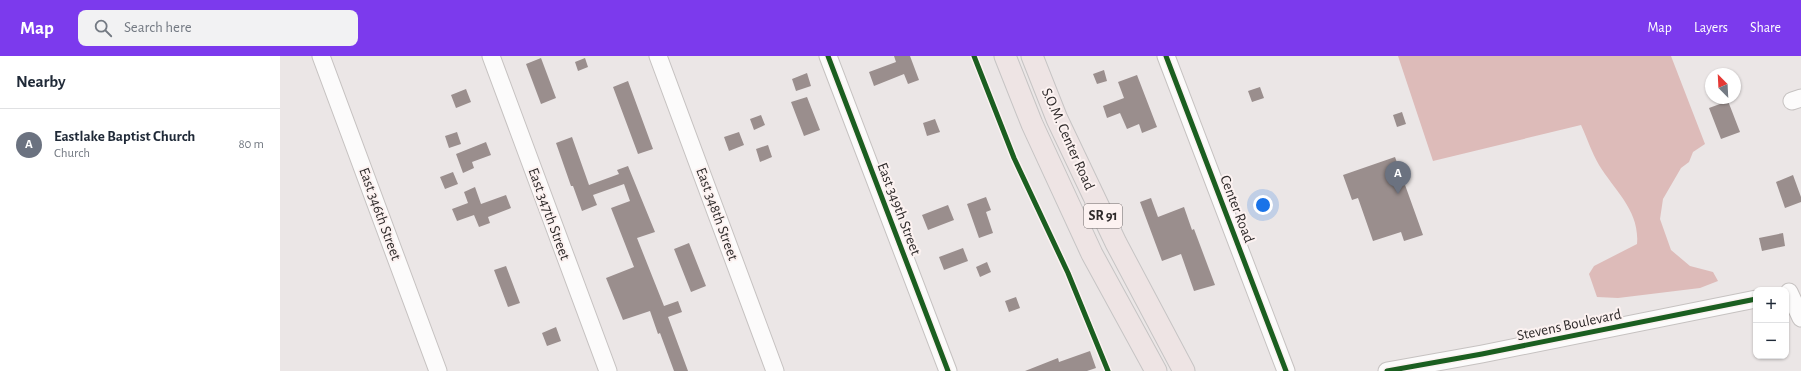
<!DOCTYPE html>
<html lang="en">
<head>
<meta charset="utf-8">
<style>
	:root { --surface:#fff; --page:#f2f2f3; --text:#1f2937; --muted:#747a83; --line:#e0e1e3; --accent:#7c3aed }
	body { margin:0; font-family:"Alegreya Sans",sans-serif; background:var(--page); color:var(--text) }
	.controls { position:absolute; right:12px; bottom:12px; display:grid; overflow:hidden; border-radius:8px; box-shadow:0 1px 3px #0004 }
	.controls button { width:36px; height:36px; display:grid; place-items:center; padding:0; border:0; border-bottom:1px solid var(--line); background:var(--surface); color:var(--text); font:20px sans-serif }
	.compass { position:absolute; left:1425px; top:12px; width:36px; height:36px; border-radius:50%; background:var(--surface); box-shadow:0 1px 3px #0004; rotate:336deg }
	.you { position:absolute; left:983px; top:149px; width:14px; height:14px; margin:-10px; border:3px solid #fff; border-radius:50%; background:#1a73e8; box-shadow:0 0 0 6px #1a73e833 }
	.badge { display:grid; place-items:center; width:26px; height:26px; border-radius:50%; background:var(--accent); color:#fff; font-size:13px; font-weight:700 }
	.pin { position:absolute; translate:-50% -33px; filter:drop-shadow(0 1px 2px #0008) }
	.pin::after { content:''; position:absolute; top:21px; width:14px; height:12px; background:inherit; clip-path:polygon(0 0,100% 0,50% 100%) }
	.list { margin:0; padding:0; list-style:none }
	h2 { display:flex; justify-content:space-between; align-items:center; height:52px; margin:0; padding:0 16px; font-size:17px }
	h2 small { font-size:13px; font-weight:400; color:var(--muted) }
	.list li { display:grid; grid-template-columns:26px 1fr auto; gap:12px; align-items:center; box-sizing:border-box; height:72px; padding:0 16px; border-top:1px solid var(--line) }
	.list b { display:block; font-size:15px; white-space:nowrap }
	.list p { margin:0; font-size:13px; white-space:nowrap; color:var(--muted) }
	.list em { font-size:13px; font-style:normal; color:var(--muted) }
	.icon { flex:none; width:22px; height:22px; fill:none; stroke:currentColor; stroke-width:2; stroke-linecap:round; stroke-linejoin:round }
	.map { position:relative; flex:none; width:1521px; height:315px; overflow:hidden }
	header { display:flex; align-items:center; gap:24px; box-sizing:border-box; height:56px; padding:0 20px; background:var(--accent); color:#fff }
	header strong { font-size:19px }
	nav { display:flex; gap:22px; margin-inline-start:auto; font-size:14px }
	.search { width:280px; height:36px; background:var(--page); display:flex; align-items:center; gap:10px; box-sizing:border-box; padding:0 14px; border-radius:8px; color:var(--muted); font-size:15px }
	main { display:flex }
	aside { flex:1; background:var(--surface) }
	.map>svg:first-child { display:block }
	.forest { fill:#ddbbb9 }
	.building { fill:#9a8e8d }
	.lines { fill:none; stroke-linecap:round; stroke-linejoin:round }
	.minor-casing { stroke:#c6c2c1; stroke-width:19 }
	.major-casing { stroke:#c6c4c4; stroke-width:23 }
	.minor { stroke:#fcfbfb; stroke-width:17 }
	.major { stroke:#eee4e4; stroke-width:21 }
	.cycleway-casing { stroke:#fcf2f1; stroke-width:8 }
	.cycleway { stroke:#1b5e20; stroke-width:5 }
	.labels { text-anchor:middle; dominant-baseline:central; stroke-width:4; stroke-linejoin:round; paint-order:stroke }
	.shield { fill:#fcf2f1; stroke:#6c6666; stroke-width:1 }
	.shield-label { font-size:14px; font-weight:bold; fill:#2e2a2a }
	.street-label { font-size:15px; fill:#2e2a2a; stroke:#fcf2f1 }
</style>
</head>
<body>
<header>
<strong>Map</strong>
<div class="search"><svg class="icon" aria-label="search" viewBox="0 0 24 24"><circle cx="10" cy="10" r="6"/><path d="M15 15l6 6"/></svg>Search here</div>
<nav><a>Map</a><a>Layers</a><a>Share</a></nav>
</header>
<main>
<aside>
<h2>Nearby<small></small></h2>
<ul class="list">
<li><span class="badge" style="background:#6b7280">A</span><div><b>Eastlake Baptist Church</b><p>Church</p></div><em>80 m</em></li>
</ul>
</aside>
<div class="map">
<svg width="1521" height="315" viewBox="0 0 1521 315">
	<rect width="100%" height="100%" fill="#ebe6e6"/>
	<path class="forest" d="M1118,0H1391L1425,88L1413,96L1409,106L1401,112L1383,143L1380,163L1391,194L1410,210L1433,216L1438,225L1420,232L1338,242L1317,241L1309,218L1314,210L1357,188C1360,155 1335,135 1319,109C1312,97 1307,82 1301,69L1153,105Z"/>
	<path class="building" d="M614,0H630L639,24L628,28L624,18L594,30L589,16L616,6Z
		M261,2L276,42L261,48L246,8Z
		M305,2L308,11L298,15L295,6Z
		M824,14L827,25L817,28L813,18Z
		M527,17L531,30L516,35L512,23Z
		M857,19L877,71L862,77L859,68L847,73L840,57L827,62L823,50L844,42L838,26Z
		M348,25L373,93L358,98L333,31Z
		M980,31L984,42L972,46L968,35Z
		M186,33L191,46L176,52L171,39Z
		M527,41L540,74L524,80L511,46Z
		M1448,45L1460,76L1441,83L1429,52Z
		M1122,56L1126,68L1117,71L1113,59Z
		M481,59L485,69L474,74L470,63Z
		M655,63L660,76L647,80L643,67Z
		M177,76L181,88L169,92L165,80Z
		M459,76L464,89L449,95L444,81Z
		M292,81L309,129L339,118L337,114L348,110L375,176L357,182L384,250L398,245L402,256L388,261L408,315H394L380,277L378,278L370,255L343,264L326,222L354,211L331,152L350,145L344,128L313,139L317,149L302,155L293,130H291L276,87Z
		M206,86L211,99L192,106L194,112L183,117L176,98Z
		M488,89L492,101L480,106L476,93Z
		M1115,101L1143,179L1124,185L1121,176L1093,185L1078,142L1072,144L1063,119Z
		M173,116L178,128L165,133L160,121Z
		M1513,119L1521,141V146L1505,152L1496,126Z
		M195,131L201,148L226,139L231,152L208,161L210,167L199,171L194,159L177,165L172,153L188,147L184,136Z
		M706,141L711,154L706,156L713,177L699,182L687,148Z
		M871,142L878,161L904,151L912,174L914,173L935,229L914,235L901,198L882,205L860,146Z
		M668,149L674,164L648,174L642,159Z
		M1503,177L1505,190L1482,195L1479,182Z
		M409,187L426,230L411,236L394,193Z
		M683,192L688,205L664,214L659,201Z
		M707,206L711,216L700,221L696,211Z
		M226,210L240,247L228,251L214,214Z
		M736,241L740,252L729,256L725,245Z
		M276,271L281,285L267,290L262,277Z
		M810,295L816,312L807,315H745L778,302L779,306Z"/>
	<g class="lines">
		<g class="minor-casing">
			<path id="minor" d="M41,0L158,315
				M211,0L328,315
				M378,0L495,315
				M548,0L668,315
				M886,0L1006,315
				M1512,45L1521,42
				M1509,236L1521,262
				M1107,315L1202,298L1476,243"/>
		</g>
		<g class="major-casing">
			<path id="major" d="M725,0L752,68L812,198L876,315
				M752,0L777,63L836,187L904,315"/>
		</g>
		<use href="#minor" class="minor"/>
		<use href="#major" class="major"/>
		<g class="cycleway-casing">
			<path id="cycleway" d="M548,0L668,315
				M694,0L734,102L788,217L828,315
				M886,0L1006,315
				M1107,315L1202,298L1476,243"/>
		</g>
		<use href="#cycleway" class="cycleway"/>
	</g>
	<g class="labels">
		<rect class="shield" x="804" y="148" width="38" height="24" rx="3"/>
		<g class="shield-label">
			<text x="823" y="160">SR 91</text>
		</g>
		<g class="street-label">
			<text transform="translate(788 83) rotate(66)">S.O.M. Center Road</text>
			<text transform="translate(619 153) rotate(69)">East 349th Street</text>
			<text transform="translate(957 153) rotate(69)">Center Road</text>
			<text transform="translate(100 158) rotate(70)">East 346th Street</text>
			<text transform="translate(269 158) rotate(70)">East 347th Street</text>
			<text transform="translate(437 158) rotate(70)">East 348th Street</text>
			<text transform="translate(1289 269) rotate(-12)">Stevens Boulevard</text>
		</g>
	</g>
</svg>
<div class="controls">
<button>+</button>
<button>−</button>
</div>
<svg class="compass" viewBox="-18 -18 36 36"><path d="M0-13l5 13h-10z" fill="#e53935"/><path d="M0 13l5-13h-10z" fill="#747a83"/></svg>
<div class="you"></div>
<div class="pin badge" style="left:1118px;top:138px;background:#6b7280">A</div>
</div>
</main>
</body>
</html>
